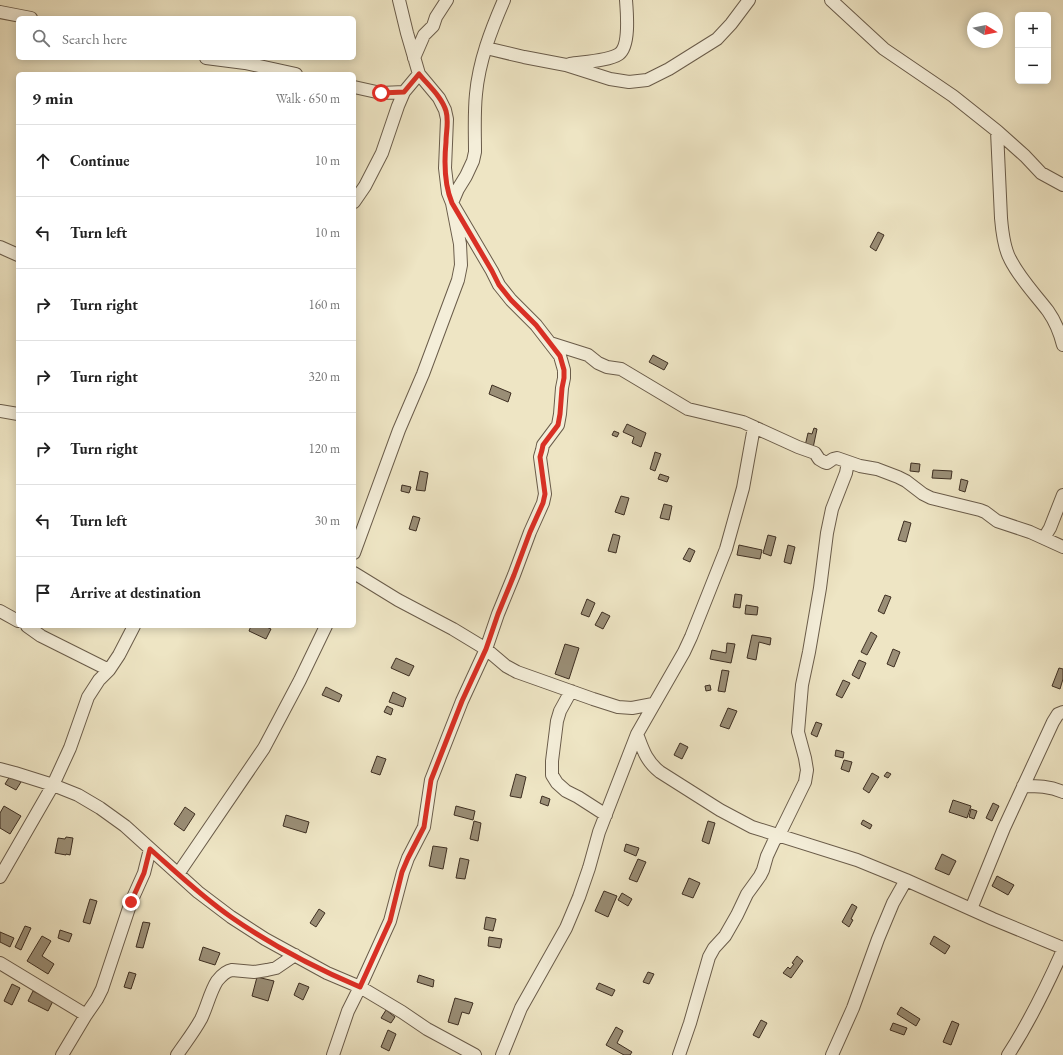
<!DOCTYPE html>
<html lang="en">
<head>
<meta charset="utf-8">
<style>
	:root { --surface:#fff; --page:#f6f6f6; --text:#222; --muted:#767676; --line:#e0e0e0 }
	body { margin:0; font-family:"EB Garamond",serif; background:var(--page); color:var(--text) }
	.controls { position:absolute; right:12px; top:12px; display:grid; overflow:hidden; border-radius:6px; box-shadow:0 2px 10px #0003 }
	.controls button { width:36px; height:36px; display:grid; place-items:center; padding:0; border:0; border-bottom:1px solid var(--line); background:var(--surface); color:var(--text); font:20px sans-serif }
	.compass { position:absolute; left:967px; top:12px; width:36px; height:36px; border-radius:50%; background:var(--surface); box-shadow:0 2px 10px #0003; rotate:100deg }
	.stop { position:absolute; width:12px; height:12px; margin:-9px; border:3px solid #d93025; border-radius:50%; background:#fff }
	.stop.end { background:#d93025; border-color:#fff; box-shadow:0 1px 4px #0008 }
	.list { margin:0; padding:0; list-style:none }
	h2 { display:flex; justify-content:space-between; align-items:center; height:52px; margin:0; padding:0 16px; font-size:17px }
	h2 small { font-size:13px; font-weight:400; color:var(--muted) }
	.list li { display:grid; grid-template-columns:26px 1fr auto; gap:12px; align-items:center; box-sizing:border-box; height:72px; padding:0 16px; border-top:1px solid var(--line) }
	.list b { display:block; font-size:15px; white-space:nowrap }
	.list em { font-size:13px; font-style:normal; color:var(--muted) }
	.icon { flex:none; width:22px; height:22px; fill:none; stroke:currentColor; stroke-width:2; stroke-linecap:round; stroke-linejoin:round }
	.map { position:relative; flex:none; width:1063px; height:1055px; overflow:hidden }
	.search { position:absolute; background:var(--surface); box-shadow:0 2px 10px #0003; left:16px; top:16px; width:340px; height:44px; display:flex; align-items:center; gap:10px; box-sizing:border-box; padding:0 14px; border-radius:6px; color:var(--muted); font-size:15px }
	.panel { position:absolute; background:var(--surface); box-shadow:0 2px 10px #0003; left:16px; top:72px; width:340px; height:556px; border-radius:6px }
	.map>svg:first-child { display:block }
	.building { fill:#9a8e76; stroke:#3e2f22 }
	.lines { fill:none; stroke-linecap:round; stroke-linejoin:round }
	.minor-casing { stroke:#6a5c4a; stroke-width:14 }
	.minor { stroke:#f4eed9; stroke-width:12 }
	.route { stroke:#d93025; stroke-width:5 }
</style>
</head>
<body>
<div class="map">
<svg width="1063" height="1055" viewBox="0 0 1063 1055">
	<rect width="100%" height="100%" fill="#eee5c4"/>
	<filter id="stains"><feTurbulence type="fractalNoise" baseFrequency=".005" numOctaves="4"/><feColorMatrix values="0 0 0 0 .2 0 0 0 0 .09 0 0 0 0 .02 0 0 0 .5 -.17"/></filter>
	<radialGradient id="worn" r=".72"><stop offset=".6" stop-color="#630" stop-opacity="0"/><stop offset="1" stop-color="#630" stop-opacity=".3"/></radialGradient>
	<path class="building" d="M878,232L884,235L876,251L870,247Z
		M653,355L668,363L664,370L649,362Z
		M492,385L511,393L508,402L489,394Z
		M627,424L646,433L641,447L632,443L634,437L623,432Z
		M814,428L817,429L813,448L805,446L808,433L812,434Z
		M614,431L619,433L617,437L612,435Z
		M655,452L661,454L655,471L650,469Z
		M911,463L920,464L919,472L910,471Z
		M933,470L952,471L951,479L932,478Z
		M420,471L428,473L425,491L416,490Z
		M660,474L669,477L667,482L658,479Z
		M961,479L968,481L965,492L959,490Z
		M402,485L411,487L409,493L401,491Z
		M621,496L629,498L624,515L615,512Z
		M664,504L672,506L669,520L660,518Z
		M413,516L420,518L416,531L409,529Z
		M904,521L911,523L906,542L898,540Z
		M613,534L620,536L616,553L608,551Z
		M768,535L776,537L771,556L763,553Z
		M739,545L762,550L760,559L737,555Z
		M788,545L795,547L791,564L784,562Z
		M689,548L695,551L690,562L683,559Z
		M735,594L742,595L740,608L733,607Z
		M885,595L891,597L884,614L878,611Z
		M587,599L595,603L589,617L581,614Z
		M746,605L758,607L757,615L745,614Z
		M602,612L610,616L603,629L595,625Z
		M251,626H264L271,629L266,639L249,631Z
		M871,632L877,636L867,655L861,652Z
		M752,635L771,638L770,645L759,642L756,660L747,658Z
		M727,643L735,644L731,663L710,659L712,650L726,653Z
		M565,644L579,648L569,679L555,674Z
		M893,649L900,652L894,667L887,664Z
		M396,658L414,666L409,676L391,668Z
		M859,660L866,663L859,679L852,675Z
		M1059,668L1063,669V679L1060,689L1052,686Z
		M722,670L729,671L725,692L718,691Z
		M843,680L850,683L842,698L836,695Z
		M710,685L711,690L706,691L705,686Z
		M326,687L342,695L339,702L322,695Z
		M393,692L406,698L403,707L389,702Z
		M387,706L393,709L391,715L384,712Z
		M728,708L737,711L729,729L720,726Z
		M816,722L822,724L817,737L811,734Z
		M680,743L688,747L682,759L674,755Z
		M836,750L844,752L843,758L835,756Z
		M377,756L386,759L380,775L371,772Z
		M844,760L852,762L849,772L841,769Z
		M887,772L891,774L888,778L884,776Z
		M872,773L879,777L869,793L863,789Z
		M516,774L526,777L521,798L510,796Z
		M10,776L21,782L16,790L5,784Z
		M542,796L550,799L548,806L540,803Z
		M953,800L971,806L967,818L949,812Z
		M993,803L999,806L992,821L986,818Z
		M4,806L21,816L10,834L0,828V813Z
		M456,806L475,811L473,820L454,815Z
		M185,807L195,814L184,831L174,824Z
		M971,809L977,811L974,819L969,817Z
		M286,815L309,822L306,833L283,826Z
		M863,820L872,825L870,829L861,824Z
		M474,821L481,823L478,841L470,839Z
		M708,821L715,823L709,844L702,841Z
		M66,837L73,838L70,855L66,854V855L55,853L58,838L65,839Z
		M626,844L639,848L636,856L624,851Z
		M433,846L447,848L443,869L429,866Z
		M942,854L956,861L949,875L935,869Z
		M460,858L469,860L465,879L456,878Z
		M638,859L646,862L637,882L629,879Z
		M997,876L1014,885L1008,895L992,886Z
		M689,878L700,883L693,898L682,894Z
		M604,891L617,896L608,917L595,911Z
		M622,893L632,899L628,906L618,900Z
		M90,899L97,901L90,924L83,922Z
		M852,904L857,907L851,919L853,920L849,927L842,922Z
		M319,909L325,913L316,927L310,923Z
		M486,917L496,919L493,931L484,929Z
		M143,922L150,923L143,948L136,947Z
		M25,926L31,928L21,950L15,947Z
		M60,930L72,934L69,942L58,938Z
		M0,932L14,938L10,947L0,942Z
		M42,936L51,941L42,956L54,964L48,974L27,961Z
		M934,936L950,946L945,954L930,944Z
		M489,937L502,939L500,948L488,946Z
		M203,947L220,953L215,965L199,960Z
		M797,956L803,961L791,978L783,973L788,967L790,969L794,964L792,963Z
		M129,972L136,974L131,989L124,987Z
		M648,972L654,974L649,984L643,982Z
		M419,975L434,980L433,987L417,982Z
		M257,977L274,981L268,1001L252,996Z
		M299,983L309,987L303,1000L294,995Z
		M599,983L615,990L612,996L596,989Z
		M12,984L20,988L12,1005L4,1001Z
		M33,991L53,1001L48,1011L28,1001Z
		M455,998L473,1003L469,1014L462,1012L458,1025L448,1022Z
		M901,1007L920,1019L916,1026L897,1014Z
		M386,1010L395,1017L391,1023L381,1018Z
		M761,1020L767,1023L759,1038L753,1035Z
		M952,1021L959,1024L951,1045L943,1042Z
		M893,1023L907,1028L904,1035L890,1030Z
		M616,1027L623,1031L617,1043L632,1052L630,1055H624L606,1045Z
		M388,1030L396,1034L389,1051L381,1047Z"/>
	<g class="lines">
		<g class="minor-casing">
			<path id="minor" d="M831,0L884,49L953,96L997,131L1025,156L1041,173L1063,185
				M0,12L31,18
				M486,48L524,57L566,65L610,79L629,82L647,80L669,69L717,39L731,24L749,0
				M206,58L245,63L296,74
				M414,58L424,35L433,26L436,17L447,0
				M570,64C582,62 609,61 619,54C630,46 627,13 626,0
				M354,87L381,93L404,92
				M997,131L1001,218C1002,230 1004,248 1010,259C1020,279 1035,294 1048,311C1055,321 1060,333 1063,345
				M354,202L365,186L382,153L398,106L404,92L419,74
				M0,247L18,255
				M550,343L588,355L598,363L607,367L621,369L688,409L743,422L798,447L815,453L819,459L824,462L827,463L833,459L837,458L860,466L877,469L898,477L906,481L923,494L931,498L980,510L985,512L997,521L1030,532L1063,547
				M0,411L18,414
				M1044,538L1050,528L1063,495
				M354,553L399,430L423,374L458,280L461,265L460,244L452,203L458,189L466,176L473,161L475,152C475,133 474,113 476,94C479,61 491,30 504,0
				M354,573L398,600L453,629L486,649L506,666L517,672L593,699L618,707L632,708L653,704
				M0,611L18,621
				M27,626L41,636L109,670
				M571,691L560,711L557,721L552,761V775L557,783L566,791L578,797L606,815
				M637,734C643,750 646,761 660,772L720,810L752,827L857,860L906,880L993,919L1063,948
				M0,769L15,773L53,785L70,748L88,697L99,680L109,670L119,655L134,626
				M1023,786C1037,786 1050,786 1063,792
				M178,874L264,748L300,680L326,626
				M0,877L53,785L78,795L100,808L125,826L198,892L231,917L265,939L327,973L360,987L402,1012L427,1029L475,1055
				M971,909L1004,828L1053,722L1058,714L1063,712
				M0,963L86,1015
				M62,1055L86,1015L97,999L102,989L131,902L144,873L150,849
				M177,1055C185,1043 194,1032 201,1019C207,1007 210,992 217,981C221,976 226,971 232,970L254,972L267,970L276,968L295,955
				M333,1055L348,1011L360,987L390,921L403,872L408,858L424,827L431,780L462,701L486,649L498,614L514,575L530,532L543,503L545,494L540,457L542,450L543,445L558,425L560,414L562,388L564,378V370L560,356L536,325L511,300L499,285L492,271L452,203L448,193L445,168L447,119L445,110L439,98L419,74L407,33L399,0
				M502,1055L521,1008L566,928L579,897L589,868L599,832L637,734L684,652L691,637L703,607L726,549L743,488L754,427
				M679,1055L690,1023L709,957L714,948L725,936L737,915L747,894L760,876L763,870L767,856L774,841L779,835L805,782L807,770L805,758L798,732L802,685L809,652L820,588L827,533L832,509L846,473L848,462
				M832,1055L853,1008L878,939L893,903L906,880
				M1008,1055C1030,1021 1047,986 1063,950"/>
		</g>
		<use href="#minor" class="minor"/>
	</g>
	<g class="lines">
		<path class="route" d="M131,902L144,873L150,849C176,872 202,897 231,917C271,945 315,968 360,987L390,921L402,872L408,858L424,827L431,780L462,701L486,649L498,614L514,575L530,532L543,503L545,494L540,457L542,450L543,445L558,425L560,414L562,388L564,378V370L560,356L536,325L511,300L499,285L492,271L452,203C444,184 444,163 446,142C446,132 449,121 446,111C442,97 428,85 419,74L404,92L381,93"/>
	</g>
	<rect width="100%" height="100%" filter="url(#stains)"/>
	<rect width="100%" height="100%" fill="url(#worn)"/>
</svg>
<div class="controls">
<button>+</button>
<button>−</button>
</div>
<svg class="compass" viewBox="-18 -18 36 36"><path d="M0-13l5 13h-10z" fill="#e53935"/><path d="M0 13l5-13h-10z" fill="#767676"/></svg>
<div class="stop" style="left:381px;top:93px"></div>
<div class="stop end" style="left:131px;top:902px"></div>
<div class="search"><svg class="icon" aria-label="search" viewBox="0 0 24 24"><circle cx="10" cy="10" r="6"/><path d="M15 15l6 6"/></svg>Search here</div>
<section class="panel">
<h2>9 min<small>Walk · 650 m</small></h2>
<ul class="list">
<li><svg class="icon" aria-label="ahead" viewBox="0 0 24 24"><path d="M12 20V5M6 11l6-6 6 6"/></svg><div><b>Continue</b></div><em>10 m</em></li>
<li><svg class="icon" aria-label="left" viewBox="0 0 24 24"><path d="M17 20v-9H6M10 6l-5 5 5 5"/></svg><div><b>Turn left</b></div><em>10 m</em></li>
<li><svg class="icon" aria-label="right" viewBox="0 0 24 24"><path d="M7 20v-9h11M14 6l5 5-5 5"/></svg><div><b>Turn right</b></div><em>160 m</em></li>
<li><svg class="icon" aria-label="right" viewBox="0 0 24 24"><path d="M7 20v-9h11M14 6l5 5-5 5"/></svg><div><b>Turn right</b></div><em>320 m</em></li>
<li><svg class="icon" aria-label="right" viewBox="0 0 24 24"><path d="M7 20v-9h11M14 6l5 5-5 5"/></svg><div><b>Turn right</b></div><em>120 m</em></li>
<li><svg class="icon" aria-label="left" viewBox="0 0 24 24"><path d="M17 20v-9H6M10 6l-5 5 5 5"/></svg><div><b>Turn left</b></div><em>30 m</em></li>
<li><svg class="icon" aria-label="arrive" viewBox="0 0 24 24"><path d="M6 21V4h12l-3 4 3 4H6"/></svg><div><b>Arrive at destination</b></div></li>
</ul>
</section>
</div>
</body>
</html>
